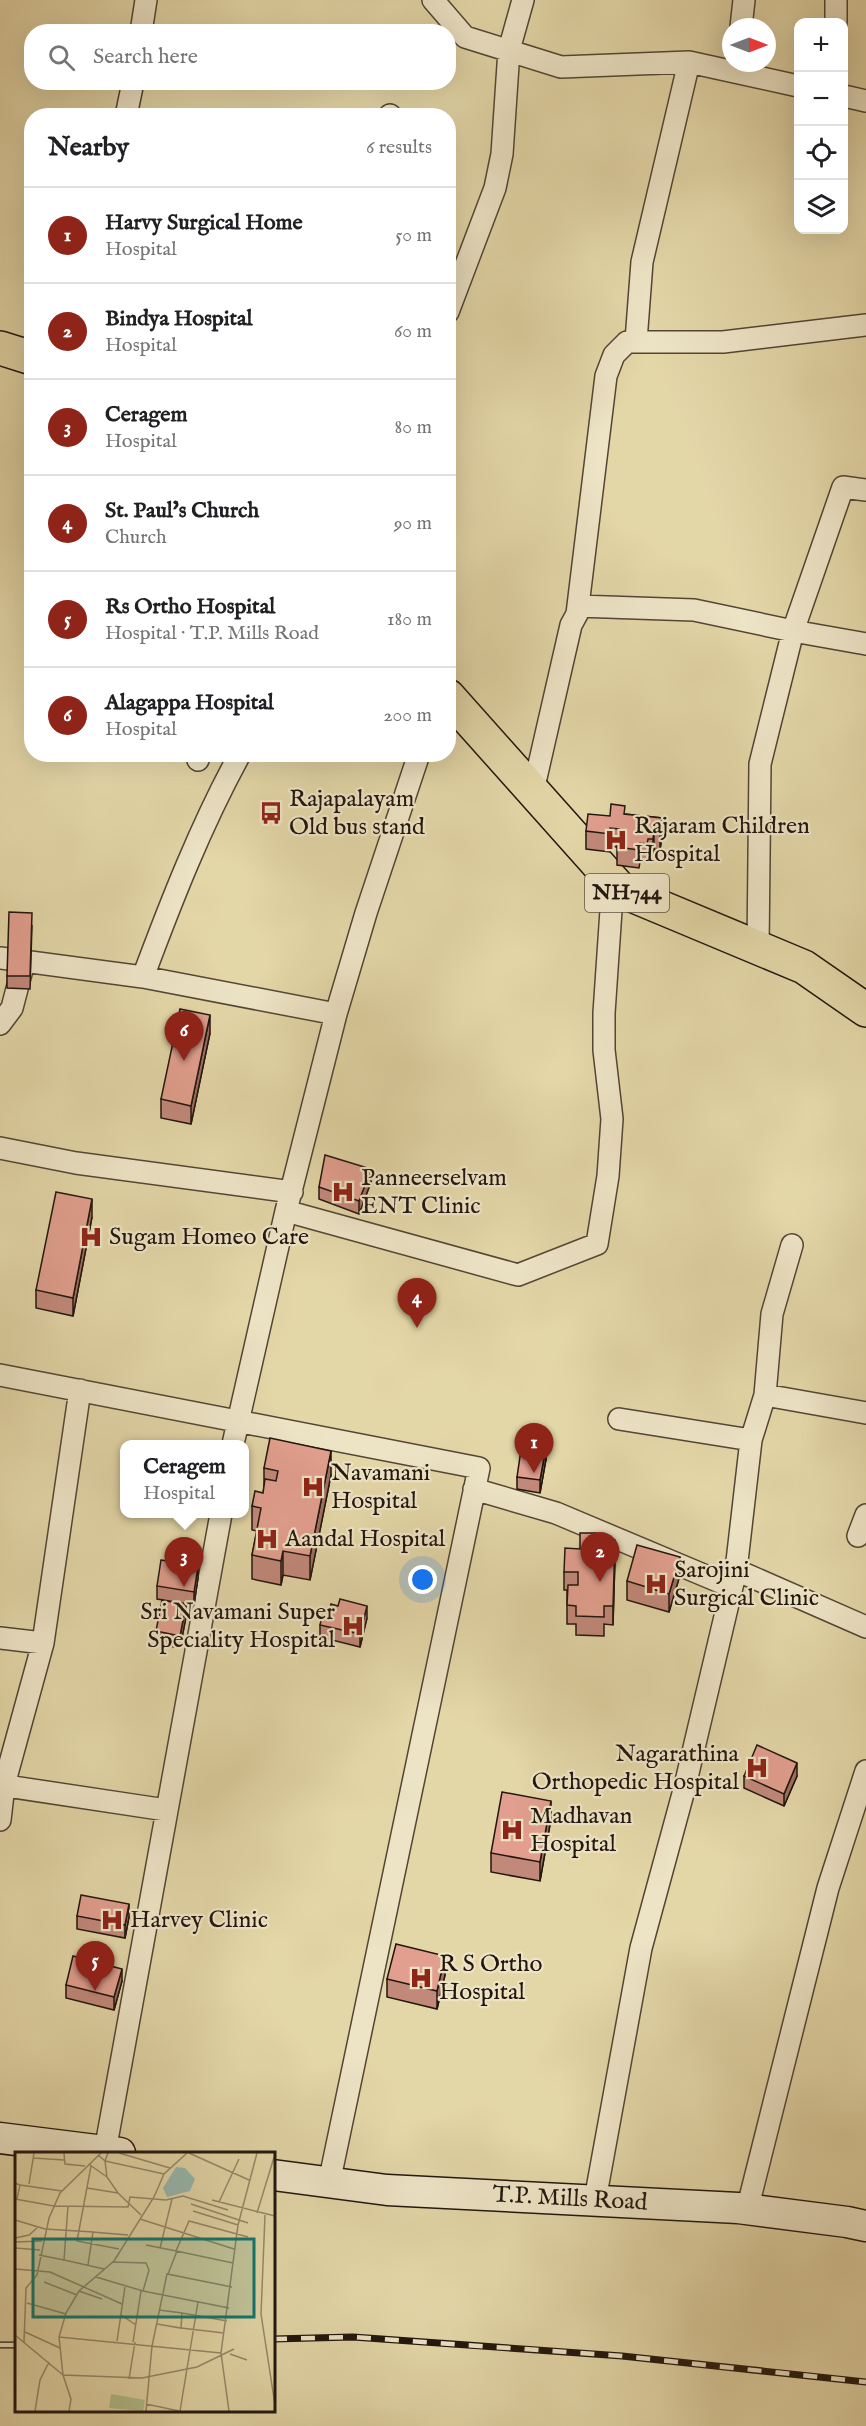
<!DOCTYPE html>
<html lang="en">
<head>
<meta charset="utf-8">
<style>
	:root { --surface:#fff; --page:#f2f2f2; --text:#202124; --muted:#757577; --line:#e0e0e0; --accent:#8f2418 }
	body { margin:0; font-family:"IM FELL English",serif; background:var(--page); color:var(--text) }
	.controls { position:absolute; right:18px; top:18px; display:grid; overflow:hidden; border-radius:12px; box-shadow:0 6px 24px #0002 }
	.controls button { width:54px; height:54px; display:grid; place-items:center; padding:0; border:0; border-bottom:2px solid var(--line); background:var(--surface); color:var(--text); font:30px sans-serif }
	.compass { position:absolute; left:722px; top:18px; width:54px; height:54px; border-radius:50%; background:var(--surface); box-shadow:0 6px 24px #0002; rotate:90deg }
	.you { position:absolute; left:423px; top:1580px; width:21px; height:21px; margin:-15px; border:4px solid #fff; border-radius:50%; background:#1a73e8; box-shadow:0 0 0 9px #1a73e833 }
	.badge { display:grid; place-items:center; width:39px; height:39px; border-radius:50%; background:var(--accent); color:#fff; font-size:20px; font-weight:700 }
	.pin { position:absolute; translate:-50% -50px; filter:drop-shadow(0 2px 3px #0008) }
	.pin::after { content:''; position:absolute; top:32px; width:21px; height:18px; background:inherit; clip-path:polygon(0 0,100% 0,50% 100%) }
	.popup { position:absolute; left:120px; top:1440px; width:129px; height:78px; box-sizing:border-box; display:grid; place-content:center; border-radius:12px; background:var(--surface); filter:drop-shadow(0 2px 4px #0005); font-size:20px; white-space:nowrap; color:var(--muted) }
	.popup b { font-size:22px; color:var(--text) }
	.popup::after { content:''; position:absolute; left:50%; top:100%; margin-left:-12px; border:12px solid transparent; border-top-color:var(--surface) }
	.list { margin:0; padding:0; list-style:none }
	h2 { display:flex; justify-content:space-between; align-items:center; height:78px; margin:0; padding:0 24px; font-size:26px }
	h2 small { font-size:20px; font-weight:400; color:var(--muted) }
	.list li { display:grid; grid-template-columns:39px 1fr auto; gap:18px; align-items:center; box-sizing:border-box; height:96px; padding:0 24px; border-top:2px solid var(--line) }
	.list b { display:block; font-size:22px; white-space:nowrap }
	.list p { margin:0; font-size:20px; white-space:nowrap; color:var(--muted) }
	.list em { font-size:20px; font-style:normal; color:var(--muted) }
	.icon { flex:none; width:33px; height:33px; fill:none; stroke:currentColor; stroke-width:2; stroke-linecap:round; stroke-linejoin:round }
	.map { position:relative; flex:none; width:866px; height:2426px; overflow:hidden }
	.search { position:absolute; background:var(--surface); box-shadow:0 6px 24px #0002; left:24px; top:24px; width:432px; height:66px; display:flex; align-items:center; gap:15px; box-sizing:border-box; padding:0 21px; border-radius:24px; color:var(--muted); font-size:22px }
	.panel { position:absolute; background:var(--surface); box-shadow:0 6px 24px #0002; left:24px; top:108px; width:432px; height:654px; border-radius:24px }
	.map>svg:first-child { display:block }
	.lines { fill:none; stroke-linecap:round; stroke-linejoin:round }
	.minor-casing { stroke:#524634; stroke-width:24 }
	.secondary-casing { stroke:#21160e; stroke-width:33 }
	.trunk-casing { stroke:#21160e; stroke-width:36 }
	.minor { stroke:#ede4c6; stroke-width:21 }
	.secondary { stroke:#ede4c6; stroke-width:30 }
	.trunk { stroke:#e3d6a7; stroke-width:33 }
	.rail-casing { stroke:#21160e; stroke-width:7 }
	.rail { stroke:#ede4c6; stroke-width:4.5; stroke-dasharray:14; stroke-linecap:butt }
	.wall { fill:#c2897b; stroke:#21160e; stroke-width:1.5 }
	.shaded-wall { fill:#9e6f64; stroke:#21160e; stroke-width:1.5 }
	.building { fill:#e29f8f; stroke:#21160e; stroke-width:1.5 }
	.labels { text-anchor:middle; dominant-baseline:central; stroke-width:4.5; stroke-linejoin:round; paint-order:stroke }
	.shield { fill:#ede4c6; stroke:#5e5445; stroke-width:1.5 }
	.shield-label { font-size:22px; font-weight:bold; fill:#21160e }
	.poi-label { font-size:24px; fill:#21160e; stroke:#ede4c6; text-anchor:start }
	.street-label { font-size:24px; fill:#21160e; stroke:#ede4c6 }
	.inset-road { fill:none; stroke:#95896a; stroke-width:1.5 }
	.view { fill:#0f766e; fill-opacity:0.15; stroke:#0f766e; stroke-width:3 }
	.inset-edge { fill:none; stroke:#21160e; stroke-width:3 }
</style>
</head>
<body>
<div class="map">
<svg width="866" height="2426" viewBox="0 0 866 2426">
	<rect width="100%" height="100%" fill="#e3d6a7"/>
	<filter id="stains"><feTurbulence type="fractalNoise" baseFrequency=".00333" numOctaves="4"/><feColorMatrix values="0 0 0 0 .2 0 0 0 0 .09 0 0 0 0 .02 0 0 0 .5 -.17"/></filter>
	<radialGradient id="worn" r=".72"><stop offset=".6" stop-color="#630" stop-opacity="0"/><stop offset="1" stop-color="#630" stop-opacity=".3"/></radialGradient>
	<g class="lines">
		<g class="minor-casing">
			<path id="minor" d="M433,0L465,37L561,67L689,62L798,86
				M836,0V22
				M741,27L744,0
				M141,32L146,0
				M844,96L866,101
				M126,116L133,82
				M390,116V115
				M448,312L495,188L502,154L509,50L523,0
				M636,341L642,262L689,62
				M578,606L694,610L793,631L866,644
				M198,760L200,754
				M533,791L571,625L577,614L606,376L614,355L627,342H723L866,325
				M758,949L760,764L793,631L843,487L866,490
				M0,958L143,977L336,1014
				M143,977C171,902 201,825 240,754
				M0,1024L12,1008L24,962
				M0,1148L76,1163L292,1192
				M286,1211L518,1275L597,1244L608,1176L612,1119L604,1050V1013L613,881
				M0,1375L479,1468L329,2183
				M765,1395L866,1413
				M619,1419L751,1440
				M233,1444L286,1211L336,1014L366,913L419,754
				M474,1489L556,1513L732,1587
				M858,1536L866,1515
				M736,1570L751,1440L765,1395L772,1314L792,1245
				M0,1638L43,1643L80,1390
				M0,1785L166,1810
				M0,1820L4,1785L43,1643
				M105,2151L221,1514
				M595,2200L641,1948L684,1790L736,1570L866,1627
				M747,2210L828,1888L866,1771"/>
		</g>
		<g class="secondary-casing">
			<path id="secondary" d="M0,2138L120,2153
				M273,2175L387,2190L738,2208L847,2222L866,2226"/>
		</g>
		<g class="trunk-casing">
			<path id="trunk" d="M0,348L32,358
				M448,696L622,891L804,967L866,1010"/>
		</g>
		<use href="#minor" class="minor"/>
		<use href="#secondary" class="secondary"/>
		<use href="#trunk" class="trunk"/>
		<g class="rail-casing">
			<path id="rail" d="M273,2339L353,2337L622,2356L866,2382
				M0,2345H16"/>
		</g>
		<use href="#rail" class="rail"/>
	</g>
	<path class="wall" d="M625,814L662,818V836L660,850L654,849L653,858L648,857L647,862H640L639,868L617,865V847L610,846V852L586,849V831L610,816Z
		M32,925L30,989L7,988V976Z
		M210,1033L191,1124L161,1118V1099Z
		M371,1182L359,1214L319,1199V1187Z
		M92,1217L73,1316L36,1308V1290Z
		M546,1459L540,1493L517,1489V1477Z
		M264,1468L331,1475L310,1580L283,1575L281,1585L252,1579V1555L257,1531L252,1530V1506L263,1493L264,1488Z
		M596,1547L615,1558L613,1625L604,1624V1636L576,1635V1624H567V1590H564V1572Z
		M680,1575L669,1612L627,1600V1581Z
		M198,1578L194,1605L157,1599V1586Z
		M330,1609L367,1618L360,1647L320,1637V1625Z
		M186,1617L180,1648L156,1644V1631Z
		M744,1776H797L784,1806L744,1788Z
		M551,1819L540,1881L491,1872V1853Z
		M77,1916L129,1917L125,1938L77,1929Z
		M445,1975L437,2009L387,1997V1979Z
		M122,1981L114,2010L66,1998V1985Z"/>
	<path class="shaded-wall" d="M662,818V836L660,850V831Z
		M654,831V849L653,858V839Z
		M210,1015V1033L191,1124V1106Z
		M371,1169V1182L359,1214V1201Z
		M92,1199V1217L73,1316V1298Z
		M546,1447V1459L540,1493V1480Z
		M331,1451V1475L310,1580V1556Z
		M615,1540V1558L613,1625V1606Z
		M283,1551V1575L281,1585V1561Z
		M680,1557V1575L669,1612V1594Z
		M198,1566V1578L194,1605V1592Z
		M186,1605V1617L180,1648V1636Z
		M367,1606V1618L360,1647V1634Z
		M797,1763V1776L784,1806V1794Z
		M551,1801V1819L540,1881V1862Z
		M129,1904V1917L125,1938V1925Z
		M445,1956V1975L437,2009V1991Z
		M122,1969V1981L114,2010V1997Z"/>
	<path class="building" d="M611,804L625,806L624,814L662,818L660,831H654L653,839H648L647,844L640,843L639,850L617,847L619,829L610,828V834L586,831L588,814L610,816Z
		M9,912L32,913L30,976H7Z
		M180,1009L210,1015L191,1106L161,1099Z
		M325,1155L371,1169L359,1201L319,1187Z
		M56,1192L92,1199L73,1298L36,1290Z
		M270,1438L331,1451L310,1556L283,1551L281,1561L252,1555L261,1508L252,1506L255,1491L263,1493L265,1479L276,1481L278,1471L264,1468Z
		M522,1443L546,1447L540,1480L517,1477Z
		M580,1533H596V1547H607L608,1539L615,1540L613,1606H604V1617L576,1616V1606L567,1605L568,1585H578V1572H564L565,1548L580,1549Z
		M637,1545L680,1557L669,1594L627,1581Z
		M161,1560L198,1566L194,1592L157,1586Z
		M340,1599L367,1606L360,1634L320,1625L324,1608L330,1609L331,1604L338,1606Z
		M162,1600L186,1605L180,1636L156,1631Z
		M757,1745L797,1763L784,1794L744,1776Z
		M502,1792L551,1801L540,1862L491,1853Z
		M81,1895L129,1904L125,1925L77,1916Z
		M396,1944L445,1956L437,1991L387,1979Z
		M73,1956L122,1969L114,1997L66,1985Z"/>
	<defs>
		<g id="bus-bare" transform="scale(1.8)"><path d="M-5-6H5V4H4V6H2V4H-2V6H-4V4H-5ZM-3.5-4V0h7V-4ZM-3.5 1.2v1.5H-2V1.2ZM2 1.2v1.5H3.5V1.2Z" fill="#8f2418" stroke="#ede4c6" stroke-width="2.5" paint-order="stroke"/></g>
		<g id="hospital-bare" transform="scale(1.8)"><path d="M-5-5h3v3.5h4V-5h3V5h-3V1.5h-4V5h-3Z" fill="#8f2418" stroke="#ede4c6" stroke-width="2.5" paint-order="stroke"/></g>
	</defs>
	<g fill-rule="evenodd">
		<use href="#bus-bare" x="271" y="813"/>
		<use href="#hospital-bare" x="616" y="840"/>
		<use href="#hospital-bare" x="343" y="1192"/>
		<use href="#hospital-bare" x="91" y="1237"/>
		<use href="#hospital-bare" x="313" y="1487"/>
		<use href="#hospital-bare" x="267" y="1539"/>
		<use href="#hospital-bare" x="656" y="1584"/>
		<use href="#hospital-bare" x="353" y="1626"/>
		<use href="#hospital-bare" x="757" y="1768"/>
		<use href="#hospital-bare" x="512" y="1830"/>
		<use href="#hospital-bare" x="112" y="1920"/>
		<use href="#hospital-bare" x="421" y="1978"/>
	</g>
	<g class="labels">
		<rect class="shield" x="585" y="874" width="84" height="38" rx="4.5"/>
		<g class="shield-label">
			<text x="627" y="893">NH744</text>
		</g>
		<g class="poi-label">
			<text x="289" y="799">Rajapalayam<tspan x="289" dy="28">Old bus stand</tspan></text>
			<text x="634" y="826">Rajaram Children<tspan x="634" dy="28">Hospital</tspan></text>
			<text x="361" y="1178">Panneerselvam<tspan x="361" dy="28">ENT Clinic</tspan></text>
			<text x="109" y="1237">Sugam Homeo Care</text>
			<text x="331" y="1473">Navamani<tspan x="331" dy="28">Hospital</tspan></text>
			<text x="285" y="1539">Aandal Hospital</text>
			<text x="674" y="1570">Sarojini<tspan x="674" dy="28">Surgical Clinic</tspan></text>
			<text x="335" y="1612" text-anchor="end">Sri Navamani Super<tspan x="335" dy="28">Speciality Hospital</tspan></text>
			<text x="739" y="1754" text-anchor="end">Nagarathina<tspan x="739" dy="28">Orthopedic Hospital</tspan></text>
			<text x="530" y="1816">Madhavan<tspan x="530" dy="28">Hospital</tspan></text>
			<text x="130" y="1920">Harvey Clinic</text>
			<text x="439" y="1964">R S Ortho<tspan x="439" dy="28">Hospital</tspan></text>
		</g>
		<g class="street-label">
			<text transform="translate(570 2199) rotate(3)">T.P. Mills Road</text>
		</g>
	</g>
	<g transform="translate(15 2152)">
		<rect width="260" height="260" fill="#e3d6a7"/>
		<path d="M96,242L130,248L128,259L94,256Z" fill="#b0be89"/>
		<path d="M161,15L170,16L180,27L175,39L152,45L148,36Z" fill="#96b8ae"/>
		<path class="inset-road" d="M49,1L50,12L70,14M93,1L90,9L149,22M104,1L155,16M174,1L234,28M83,3L90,9L92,25L103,41L126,63M18,6L49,8M75,13L92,25M76,14L62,89L104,97M0,31L5,33L2,47M14,32L19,1M5,33L47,39M72,36L103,41M0,47L39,54L113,55L115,45L151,48L168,44L213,58M197,48L260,64M204,50L224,7M176,52L233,71M53,54L49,108L89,117M178,59L223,73M242,61L260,2M250,63L246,162L260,253M125,67L219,97M0,68L30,77L78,80L73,113M77,80L113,83M0,86L14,83L22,76M0,90L27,89M131,93L161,99M0,96L25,98M145,96L157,47M24,103L49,108M98,110L131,111L134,118L128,139M218,111L161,99L174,69L233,85M0,117L35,120L107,152M153,122L162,99M81,125L128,139L214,156M29,130L62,143M64,139L87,147M12,151L51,162M167,161L212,169M106,163L121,173M142,172L166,176L167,161L144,158M166,176L209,181M10,180L45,196M0,183L48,223M44,185L206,201M102,189L110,135M9,190L11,136L22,123L34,66L45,41L86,1M118,190L126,139M215,202L232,208M48,223L127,226L182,215L219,197M114,227L120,190M131,252L164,259M20,259L25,228L34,210M54,259L56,247L48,223L44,185L51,161L64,139L99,109L139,45L149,22L172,1M131,259L137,194L152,122L217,135M165,259L183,150M214,259L206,201L223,73L242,1"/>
		<path class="view" d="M18,87H239V165H18Z"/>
		<rect width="260" height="260" class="inset-edge"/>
	</g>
	<rect width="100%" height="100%" filter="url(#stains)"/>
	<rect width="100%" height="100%" fill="url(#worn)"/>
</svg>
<div class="controls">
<button>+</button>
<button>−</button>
<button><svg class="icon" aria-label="locate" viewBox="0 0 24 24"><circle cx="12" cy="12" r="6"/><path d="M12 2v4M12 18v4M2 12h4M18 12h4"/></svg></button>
<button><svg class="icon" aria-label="layers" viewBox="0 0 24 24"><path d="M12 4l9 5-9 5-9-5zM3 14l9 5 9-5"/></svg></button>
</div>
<svg class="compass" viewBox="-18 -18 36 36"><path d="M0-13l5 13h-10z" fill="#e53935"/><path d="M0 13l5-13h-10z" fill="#757577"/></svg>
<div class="you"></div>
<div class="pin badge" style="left:534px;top:1473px">1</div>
<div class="pin badge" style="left:600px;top:1582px">2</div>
<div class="pin badge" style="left:184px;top:1587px">3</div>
<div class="popup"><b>Ceragem</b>Hospital</div>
<div class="pin badge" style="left:417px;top:1328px">4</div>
<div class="pin badge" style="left:95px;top:1991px">5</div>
<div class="pin badge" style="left:184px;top:1061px">6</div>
<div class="search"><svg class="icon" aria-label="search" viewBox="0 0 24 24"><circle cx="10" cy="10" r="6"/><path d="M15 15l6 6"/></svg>Search here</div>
<section class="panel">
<h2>Nearby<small>6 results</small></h2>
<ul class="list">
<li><span class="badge">1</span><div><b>Harvy Surgical Home</b><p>Hospital</p></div><em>50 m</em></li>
<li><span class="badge">2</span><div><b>Bindya Hospital</b><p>Hospital</p></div><em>60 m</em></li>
<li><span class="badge">3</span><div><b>Ceragem</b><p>Hospital</p></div><em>80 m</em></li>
<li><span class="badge">4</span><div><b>St. Paul's Church</b><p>Church</p></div><em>90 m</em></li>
<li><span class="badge">5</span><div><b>Rs Ortho Hospital</b><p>Hospital · T.P. Mills Road</p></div><em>180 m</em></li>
<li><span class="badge">6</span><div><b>Alagappa Hospital</b><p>Hospital</p></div><em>200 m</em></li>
</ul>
</section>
</div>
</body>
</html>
